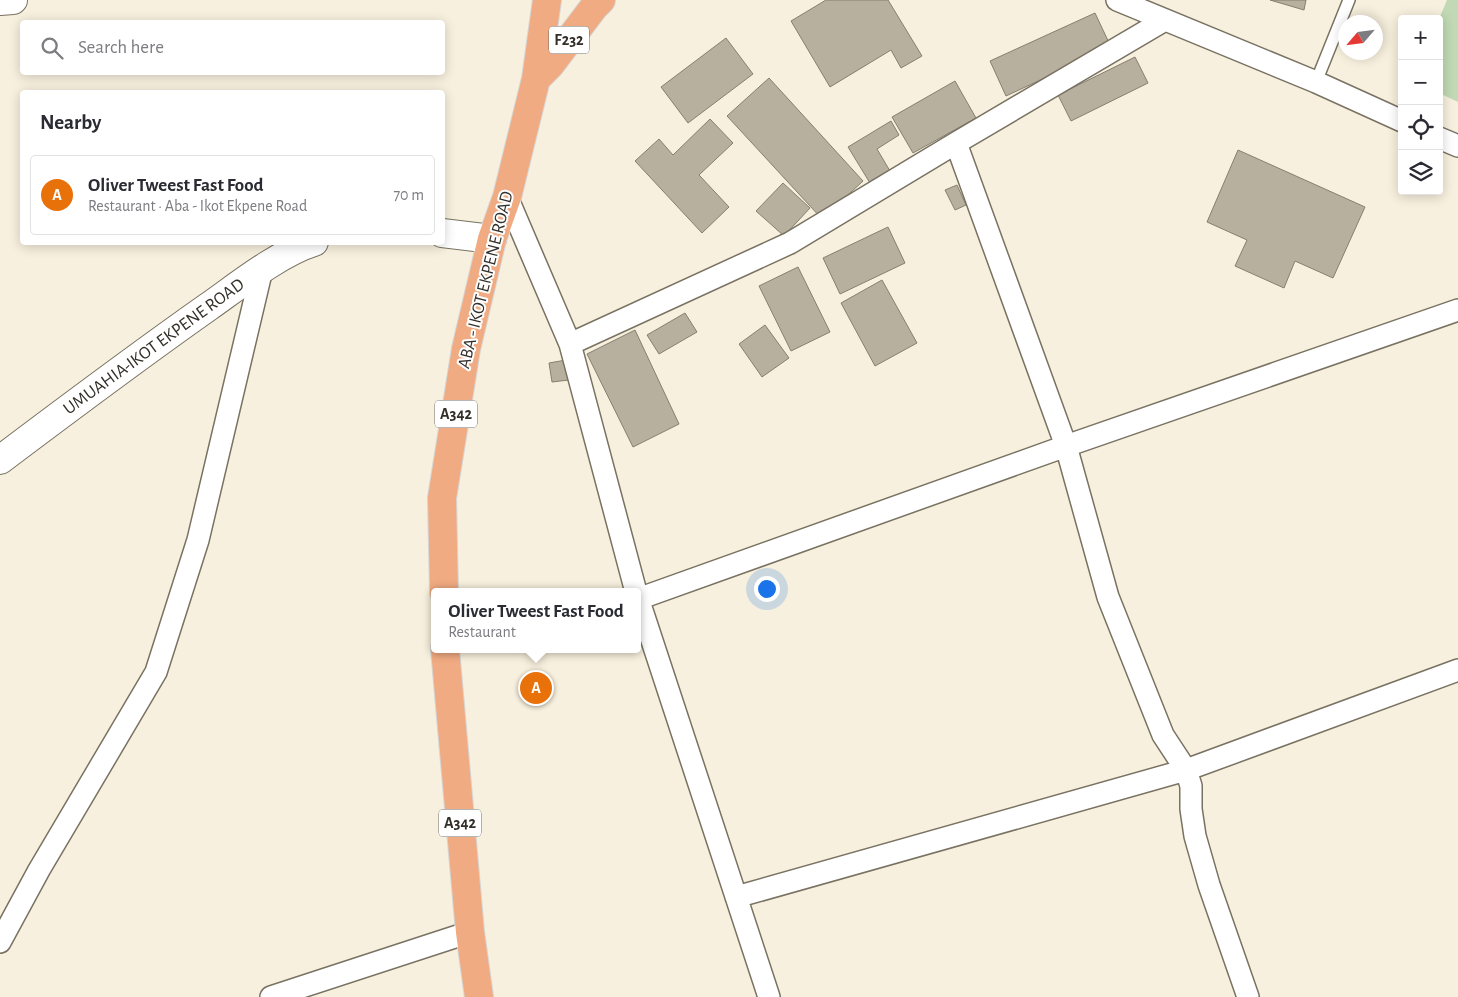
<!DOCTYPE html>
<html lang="en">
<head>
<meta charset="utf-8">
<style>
	:root { --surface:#fff; --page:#f2f2f3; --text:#2b2b33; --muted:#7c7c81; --line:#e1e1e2; --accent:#7c3aed }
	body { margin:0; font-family:"Alegreya Sans",sans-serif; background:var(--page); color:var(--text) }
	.controls { position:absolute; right:15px; top:15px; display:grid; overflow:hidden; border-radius:5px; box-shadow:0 2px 12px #0003 }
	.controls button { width:45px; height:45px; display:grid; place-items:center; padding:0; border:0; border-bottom:1px solid var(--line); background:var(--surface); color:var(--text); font:25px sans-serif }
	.compass { position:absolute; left:1338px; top:15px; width:45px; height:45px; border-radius:50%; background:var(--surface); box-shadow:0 2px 12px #0003; rotate:242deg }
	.you { position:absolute; left:766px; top:588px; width:18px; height:18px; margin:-12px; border:4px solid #fff; border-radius:50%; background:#1a73e8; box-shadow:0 0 0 8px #1a73e833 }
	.badge { display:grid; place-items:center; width:32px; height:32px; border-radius:50%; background:var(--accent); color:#fff; font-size:16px; font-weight:700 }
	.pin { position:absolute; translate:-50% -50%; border:2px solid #fff; box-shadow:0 1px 5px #0006 }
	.popup { position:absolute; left:431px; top:588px; width:210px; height:65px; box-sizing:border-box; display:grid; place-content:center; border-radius:5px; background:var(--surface); filter:drop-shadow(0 1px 4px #0005); font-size:16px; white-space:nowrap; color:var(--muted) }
	.popup b { font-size:19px; color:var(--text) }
	.popup::after { content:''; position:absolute; left:50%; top:100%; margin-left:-10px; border:10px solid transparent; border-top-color:var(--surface) }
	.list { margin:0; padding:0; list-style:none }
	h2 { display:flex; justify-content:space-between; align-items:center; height:65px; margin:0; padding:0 20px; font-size:21px }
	h2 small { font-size:16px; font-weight:400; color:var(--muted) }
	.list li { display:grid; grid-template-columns:32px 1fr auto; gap:15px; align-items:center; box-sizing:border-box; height:80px; margin:0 10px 10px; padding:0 10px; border:1px solid var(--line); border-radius:5px }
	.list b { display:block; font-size:19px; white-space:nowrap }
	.list p { margin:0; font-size:16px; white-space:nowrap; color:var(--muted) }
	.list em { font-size:16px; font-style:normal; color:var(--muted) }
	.icon { flex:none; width:28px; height:28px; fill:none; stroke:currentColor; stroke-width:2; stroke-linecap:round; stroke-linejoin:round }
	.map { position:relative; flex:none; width:1458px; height:997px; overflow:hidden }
	.search { position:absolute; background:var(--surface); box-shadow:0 2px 12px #0003; left:20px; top:20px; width:425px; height:55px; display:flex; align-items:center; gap:12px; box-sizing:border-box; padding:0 18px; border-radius:5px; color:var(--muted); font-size:19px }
	.panel { position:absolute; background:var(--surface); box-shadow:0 2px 12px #0003; left:20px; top:90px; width:425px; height:155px; border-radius:5px }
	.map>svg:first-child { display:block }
	.green { fill:#c1d9b4 }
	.building { fill:#b8b09f; stroke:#867f6f }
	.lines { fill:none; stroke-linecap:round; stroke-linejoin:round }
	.lane-casing { stroke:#797262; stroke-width:14 }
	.street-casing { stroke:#797262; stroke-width:24 }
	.secondary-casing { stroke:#797262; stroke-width:30 }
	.highway-casing { stroke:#d6d5d4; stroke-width:30 }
	.lane { stroke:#fff; stroke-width:11 }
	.street { stroke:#fff; stroke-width:21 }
	.secondary { stroke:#fff; stroke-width:28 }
	.highway { stroke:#f1ab82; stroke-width:28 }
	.labels { text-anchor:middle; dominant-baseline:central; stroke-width:4; stroke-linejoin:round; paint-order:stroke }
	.shield { fill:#fff; stroke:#706d69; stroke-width:1 }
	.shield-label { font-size:16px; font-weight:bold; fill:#332f29 }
	.street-label { font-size:18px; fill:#332f29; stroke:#fff }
</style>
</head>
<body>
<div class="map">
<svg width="1458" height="997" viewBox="0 0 1458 997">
	<rect width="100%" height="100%" fill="#f8f0de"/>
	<path class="green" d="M1447,0H1458V102L1439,93V19Z"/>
	<path class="building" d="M826,0H888L922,56L901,68L891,50L830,87L791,21Z
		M1270,0H1306L1304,10Z
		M1095,13L1111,47L1006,96L990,61Z
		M726,38L753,74L688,123L661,87Z
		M1135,57L1148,83L1071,121L1058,95Z
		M769,78L863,181L822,219L727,116Z
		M955,81L976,118L913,153L892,117Z
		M710,119L733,143L699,175L729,207L702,233L635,161L659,139L673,155Z
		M891,121L899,135L877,149L890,171L870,183L848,147Z
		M1238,150L1365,207L1333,278L1295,261L1284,288L1235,266L1247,240L1207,222Z
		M783,183L810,208L784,236L756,211Z
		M957,185L966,205L955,210L945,190Z
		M888,227L905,263L840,294L823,258Z
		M798,267L830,332L791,351L759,286Z
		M882,280L917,343L875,366L841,303Z
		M685,313L697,332L659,354L647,335Z
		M765,325L789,358L762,377L739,344Z
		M635,330L679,424L633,447L587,354Z
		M566,360L569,380L552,382L549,363Z"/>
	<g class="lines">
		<g class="lane-casing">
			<path id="lane" d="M1316,82L1349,0"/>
		</g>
		<g class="street-casing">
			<path id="street" d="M1117,0L1316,82L1402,121
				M1439,138L1458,146
				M956,143L1066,446L1108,597L1163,735L1186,770L1191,786V809L1195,836L1209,885L1248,997
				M507,197L570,344L636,592
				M570,344L790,243L956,143L1165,20
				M637,595L769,997
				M638,599L1066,446L1458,310
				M736,897L1186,770L1458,670
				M0,942L39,870L156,672L198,540L262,269
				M271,997L470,932"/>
		</g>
		<g class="secondary-casing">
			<path id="secondary" d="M0,1L13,0
				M442,233L492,239
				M0,460C69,408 137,357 208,307C238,286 279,253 314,242"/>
		</g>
		<g class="highway-casing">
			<path id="highway" d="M536,79L550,65L594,7L601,0
				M444,592L442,498L466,349L492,239L507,197L536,79L547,0
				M445,649L470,932L479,997"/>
		</g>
		<use href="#lane" class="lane"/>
		<use href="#street" class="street"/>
		<use href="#secondary" class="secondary"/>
		<use href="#highway" class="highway"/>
	</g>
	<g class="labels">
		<g class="shield">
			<rect x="549" y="26.5" width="40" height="27" rx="4"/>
			<rect x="435" y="400.5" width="42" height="27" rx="4"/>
			<rect x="439" y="809.5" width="42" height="27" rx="4"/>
		</g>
		<g class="shield-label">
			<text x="569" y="40">F232</text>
			<text x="456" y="414">A342</text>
			<text x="460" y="823">A342</text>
		</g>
		<g class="street-label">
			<text transform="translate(486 280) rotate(-76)">ABA - IKOT EKPENE ROAD</text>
			<text transform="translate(154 347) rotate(-36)">UMUAHIA-IKOT EKPENE ROAD</text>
		</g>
	</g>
</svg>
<div class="controls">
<button>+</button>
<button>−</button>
<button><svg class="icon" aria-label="locate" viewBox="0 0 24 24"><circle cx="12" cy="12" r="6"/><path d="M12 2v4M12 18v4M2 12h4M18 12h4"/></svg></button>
<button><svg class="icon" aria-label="layers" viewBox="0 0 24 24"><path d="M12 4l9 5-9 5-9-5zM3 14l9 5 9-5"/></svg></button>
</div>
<svg class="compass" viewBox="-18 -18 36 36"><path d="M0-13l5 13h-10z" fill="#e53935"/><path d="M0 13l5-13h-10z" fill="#7c7c81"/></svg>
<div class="you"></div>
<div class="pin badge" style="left:536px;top:688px;background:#e8710a">A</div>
<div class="popup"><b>Oliver Tweest Fast Food</b>Restaurant</div>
<div class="search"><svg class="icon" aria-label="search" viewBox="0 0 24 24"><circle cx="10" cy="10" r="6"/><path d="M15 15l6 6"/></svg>Search here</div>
<section class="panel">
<h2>Nearby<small></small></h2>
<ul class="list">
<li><span class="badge" style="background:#e8710a">A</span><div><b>Oliver Tweest Fast Food</b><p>Restaurant · Aba - Ikot Ekpene Road</p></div><em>70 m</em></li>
</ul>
</section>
</div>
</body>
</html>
